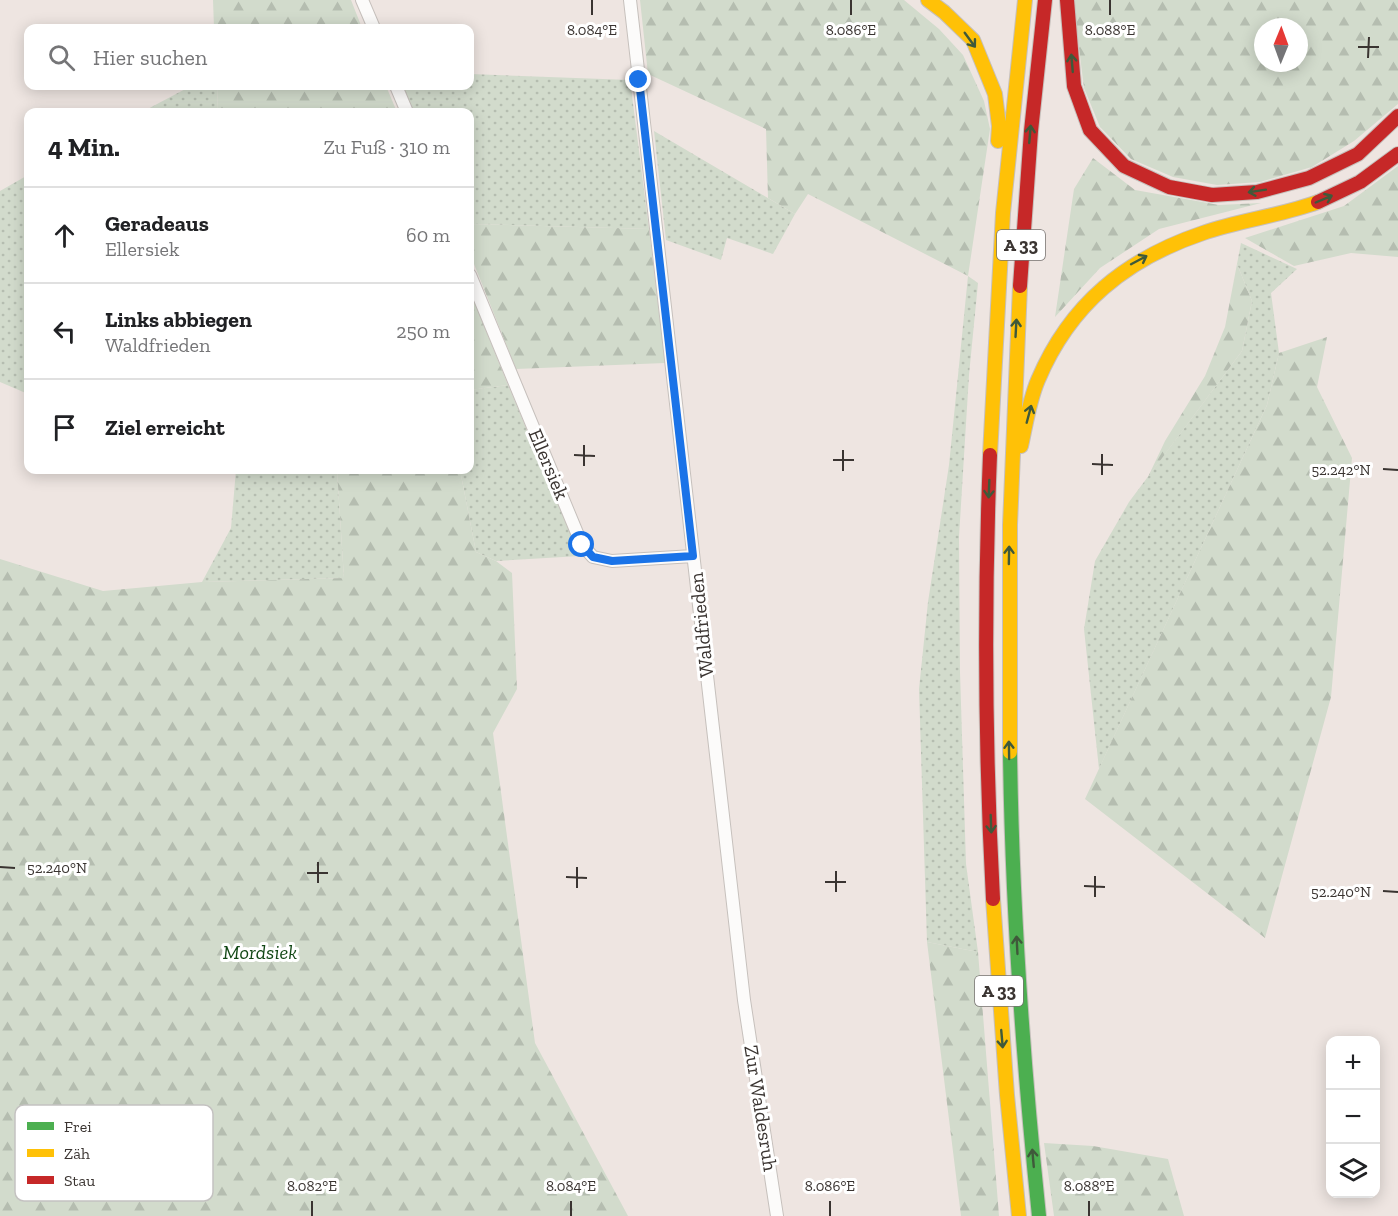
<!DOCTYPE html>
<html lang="de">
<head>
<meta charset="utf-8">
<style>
	:root { --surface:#fff; --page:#f2f2f2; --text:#202124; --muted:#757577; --line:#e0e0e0 }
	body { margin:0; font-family:"Zilla Slab",serif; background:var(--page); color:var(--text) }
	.controls { position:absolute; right:18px; bottom:18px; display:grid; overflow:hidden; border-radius:12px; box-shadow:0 3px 15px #0003 }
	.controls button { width:54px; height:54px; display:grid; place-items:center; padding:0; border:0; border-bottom:2px solid var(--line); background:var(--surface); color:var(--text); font:30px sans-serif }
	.compass { position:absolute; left:1254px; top:18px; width:54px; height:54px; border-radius:50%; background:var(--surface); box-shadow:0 3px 15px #0003; rotate:1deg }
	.stop { position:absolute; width:18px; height:18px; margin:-14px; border:4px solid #1a73e8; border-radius:50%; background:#fff }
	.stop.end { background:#1a73e8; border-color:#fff; box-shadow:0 2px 6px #0008 }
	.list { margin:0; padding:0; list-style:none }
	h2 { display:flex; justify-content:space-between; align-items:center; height:78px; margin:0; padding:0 24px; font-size:26px }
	h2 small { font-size:20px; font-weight:400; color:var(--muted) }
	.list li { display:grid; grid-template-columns:39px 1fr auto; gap:18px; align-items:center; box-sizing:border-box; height:96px; padding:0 24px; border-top:2px solid var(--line) }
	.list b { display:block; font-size:22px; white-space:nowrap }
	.list p { margin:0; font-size:20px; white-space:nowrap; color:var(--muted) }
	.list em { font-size:20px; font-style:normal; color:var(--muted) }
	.icon { flex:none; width:33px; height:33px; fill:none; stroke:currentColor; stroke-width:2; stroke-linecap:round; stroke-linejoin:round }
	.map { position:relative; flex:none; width:1398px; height:1216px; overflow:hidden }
	.search { position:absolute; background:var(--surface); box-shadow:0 3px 15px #0003; left:24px; top:24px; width:450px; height:66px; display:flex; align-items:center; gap:15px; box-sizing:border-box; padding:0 21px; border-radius:12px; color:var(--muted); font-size:22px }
	.panel { position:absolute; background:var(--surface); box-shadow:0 3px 15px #0003; left:24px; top:108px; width:450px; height:366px; border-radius:12px }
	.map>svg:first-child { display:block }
	.grass { fill:url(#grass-dots) }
	.forest { fill:url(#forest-firs); fill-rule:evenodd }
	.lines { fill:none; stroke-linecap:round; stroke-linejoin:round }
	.street-casing { stroke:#c6c0bc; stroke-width:14 }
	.fast-casing { stroke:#c6c0bc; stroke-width:16 }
	.slow-casing { stroke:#c6c0bc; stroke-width:16 }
	.jam-casing { stroke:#c6c0bc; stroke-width:16 }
	.street { stroke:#fcfbfa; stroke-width:12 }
	.fast { stroke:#4caf50; stroke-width:14 }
	.slow { stroke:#ffc107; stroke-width:14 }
	.jam { stroke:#c62828; stroke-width:14 }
	.oneway { stroke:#3f593a }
	.route { stroke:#1a73e8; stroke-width:8 }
	.ticks { fill:none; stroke:#3a3431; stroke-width:2 }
	.labels { text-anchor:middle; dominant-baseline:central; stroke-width:6; stroke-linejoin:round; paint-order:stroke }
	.shield { fill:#fff; stroke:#75716f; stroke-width:1.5 }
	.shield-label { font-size:18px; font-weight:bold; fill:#3a3431 }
	.street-label { font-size:20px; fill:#3a3431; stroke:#fff }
	.park-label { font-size:20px; font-style:italic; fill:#124815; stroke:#fff }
	.key { fill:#fff; stroke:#c4c2c1; stroke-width:1.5 }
	.key-label { font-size:16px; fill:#3a3431 }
	.ticks-label { font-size:15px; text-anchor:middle; fill:#3a3431; stroke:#fff; stroke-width:6; stroke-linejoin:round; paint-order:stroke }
</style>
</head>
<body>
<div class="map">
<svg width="1398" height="1216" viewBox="0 0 1398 1216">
	<defs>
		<pattern id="grass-dots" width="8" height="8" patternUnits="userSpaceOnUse" patternTransform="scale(1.5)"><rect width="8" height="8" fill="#d2dbcc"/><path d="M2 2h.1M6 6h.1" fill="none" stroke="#b5bdb0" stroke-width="1.8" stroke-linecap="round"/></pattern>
		<pattern id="forest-firs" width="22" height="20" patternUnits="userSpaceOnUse" patternTransform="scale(1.5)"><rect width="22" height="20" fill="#d2dbcc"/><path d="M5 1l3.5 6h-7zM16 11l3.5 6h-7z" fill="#b5bdb0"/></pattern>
	</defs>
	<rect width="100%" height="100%" fill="#eee5e1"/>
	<path class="grass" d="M470,74L630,80L649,229L470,224V112H413L403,86H470Z
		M191,86H217L218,112H142Z
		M654,131L795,214L773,254L727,238L721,260L666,240Z
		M28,175V394L0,382V191Z
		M1241,243L1297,269L1271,293L1279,353L1267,405L1099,769L1084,629L1095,561L1129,502L1242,351L1252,301L1237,264Z
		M968,276L978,283L969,375L959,537L960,672L966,864L978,952L927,942L919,689L928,602L949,465Z
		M508,385L580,556L496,561L476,552L460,470H470V390Z
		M236,470H337L344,578L202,582L231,528Z"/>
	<path class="forest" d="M213,0H351L362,28H214Z
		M640,0H904L939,29L963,55L984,101L990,129L968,276L808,194L795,214L768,198L766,129L648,74Z
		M1073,0H1398V104L1354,141L1312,167L1260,182L1217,185L1173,177L1131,159L1100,127L1084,88ZM1263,27H1299V63H1263Z
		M217,86H386L397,112H218Z
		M1093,158L1135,190L1219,205L1261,203L1159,229L1100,268L1055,317L1074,189Z
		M1398,166V257L1351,253L1294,266L1245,238L1344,206Z
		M470,224L649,229L665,363L516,369L470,254Z
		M1237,264L1252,301L1242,351L1148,477L1165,441L1205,376L1225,327Z
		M470,291L508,385L470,390Z
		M1327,337L1317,387L1352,458L1331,697L1265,938L1085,799L1267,405L1279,353Z
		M337,470H460L476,552L496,561L512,573L517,689L493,733L535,1043L628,1216H0V559L103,591L202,582L344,578Z
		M927,942L978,952L999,1216H961Z
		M1044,1143L1093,1146L1168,1159L1184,1216H1054Z"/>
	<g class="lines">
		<g class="street-casing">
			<path id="street" d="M362,0L374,28
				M630,0L744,1000L777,1216
				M396,86L407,112
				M470,275L582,545L593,557L612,561L693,556"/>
		</g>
		<g class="fast-casing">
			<path id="fast" d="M1010,752C1012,907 1023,1062 1039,1216"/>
		</g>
		<g class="slow-casing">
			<path id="slow" d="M928,0L944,12L973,40L995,94L999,126L998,141
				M1021,446C1026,424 1029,401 1038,380C1070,304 1126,259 1203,233C1240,220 1280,216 1318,202
				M990,455L1003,213L1025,0
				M1010,752V525L1020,286
				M993,899L1007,1095L1019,1216"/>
		</g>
		<g class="jam-casing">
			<path id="jam" d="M1067,0L1074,86L1090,130L1124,166L1169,187L1212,195L1257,192L1309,178L1358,154L1398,116
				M1318,202L1360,182L1398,154
				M1020,286L1031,131L1045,0
				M990,455C984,603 985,751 993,899"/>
		</g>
		<use href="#street" class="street"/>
		<use href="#fast" class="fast"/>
		<use href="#slow" class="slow"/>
		<use href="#jam" class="jam"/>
	</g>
	<defs><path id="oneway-shaft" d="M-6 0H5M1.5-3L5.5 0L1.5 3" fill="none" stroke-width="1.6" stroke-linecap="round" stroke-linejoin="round" transform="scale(1.5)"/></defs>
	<g class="oneway">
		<use href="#oneway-shaft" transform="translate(970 40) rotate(54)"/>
		<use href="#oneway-shaft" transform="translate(1072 63) rotate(-95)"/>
		<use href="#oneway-shaft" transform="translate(1030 134) rotate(-85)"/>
		<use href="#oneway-shaft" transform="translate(1257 191) rotate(171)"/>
		<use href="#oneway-shaft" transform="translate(1324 199) rotate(-23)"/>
		<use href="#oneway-shaft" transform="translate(1139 260) rotate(-28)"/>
		<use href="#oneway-shaft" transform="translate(1016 328) rotate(-87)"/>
		<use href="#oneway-shaft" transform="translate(1029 414) rotate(-75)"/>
		<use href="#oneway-shaft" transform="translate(989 489) rotate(92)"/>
		<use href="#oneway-shaft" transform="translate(1009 555) rotate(-89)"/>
		<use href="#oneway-shaft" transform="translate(1009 750) rotate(-91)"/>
		<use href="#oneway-shaft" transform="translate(991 824) rotate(88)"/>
		<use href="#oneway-shaft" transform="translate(1017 945) rotate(-93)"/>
		<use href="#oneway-shaft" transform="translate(1002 1039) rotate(85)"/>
		<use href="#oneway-shaft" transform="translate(1033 1158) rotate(-95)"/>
	</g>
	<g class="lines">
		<path class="route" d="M582,545L593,557L612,561L693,556L639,80"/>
	</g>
	<path class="ticks" d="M592,15V0M851,15V0M1110,15V0M1358,47H1379M1368,58L1369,37M574,455L595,456M833,460H854M1092,464L1113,465M584,466V445M1383,469L1398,470M843,471V450M1102,475V454M0,867L15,868M307,873H328M566,877L587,878M825,882H846M318,883V862M1084,886L1105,887M577,888V867M1383,891L1398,892M836,892V871M1095,897V876M312,1216V1201M571,1216V1201M830,1216V1201M1089,1216V1201"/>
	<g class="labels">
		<g class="shield">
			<rect x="997" y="230" width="48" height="30" rx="4.5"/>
			<rect x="975" y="976" width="48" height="30" rx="4.5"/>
		</g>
		<g class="shield-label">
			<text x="1021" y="245">A 33</text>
			<text x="999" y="991">A 33</text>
		</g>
		<g class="street-label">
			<text transform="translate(549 464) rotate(67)">Ellersiek</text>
			<text transform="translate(701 625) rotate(-96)">Waldfrieden</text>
			<text transform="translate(761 1108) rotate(81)">Zur Waldesruh</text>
		</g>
		<g class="park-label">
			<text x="260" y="952">Mordsiek</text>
		</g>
	</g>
	<rect x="15" y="1105" width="198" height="96" rx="9" class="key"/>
	<rect x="27" y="1122" width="27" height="8" fill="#4caf50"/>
	<rect x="27" y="1149" width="27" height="8" fill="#ffc107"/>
	<rect x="27" y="1176" width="27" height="8" fill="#c62828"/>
	<g class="key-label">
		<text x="64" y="1132">Frei</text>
		<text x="64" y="1159">Zäh</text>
		<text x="64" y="1186">Stau</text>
	</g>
	<g class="ticks-label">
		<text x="592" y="35">8.084°E</text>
		<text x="851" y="35">8.086°E</text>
		<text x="1110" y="35">8.088°E</text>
		<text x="1341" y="475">52.242°N</text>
		<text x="57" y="873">52.240°N</text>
		<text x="1341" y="897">52.240°N</text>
		<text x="312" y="1191">8.082°E</text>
		<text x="571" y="1191">8.084°E</text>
		<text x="830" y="1191">8.086°E</text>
		<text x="1089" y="1191">8.088°E</text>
	</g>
</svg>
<div class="controls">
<button>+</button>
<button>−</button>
<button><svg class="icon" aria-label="layers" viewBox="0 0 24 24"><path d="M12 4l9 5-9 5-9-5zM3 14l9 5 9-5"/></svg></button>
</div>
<svg class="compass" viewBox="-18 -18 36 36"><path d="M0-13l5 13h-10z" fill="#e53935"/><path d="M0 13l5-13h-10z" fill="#757577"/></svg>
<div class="stop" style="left:582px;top:545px"></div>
<div class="stop end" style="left:639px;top:80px"></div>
<div class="search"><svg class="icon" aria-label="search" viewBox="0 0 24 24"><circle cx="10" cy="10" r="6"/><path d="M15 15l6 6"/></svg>Hier suchen</div>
<section class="panel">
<h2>4 Min.<small>Zu Fuß · 310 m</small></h2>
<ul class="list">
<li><svg class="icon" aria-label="ahead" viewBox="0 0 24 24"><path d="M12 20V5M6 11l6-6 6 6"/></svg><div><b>Geradeaus</b><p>Ellersiek</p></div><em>60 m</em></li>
<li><svg class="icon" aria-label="left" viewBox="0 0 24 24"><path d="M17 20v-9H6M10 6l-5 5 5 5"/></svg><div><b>Links abbiegen</b><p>Waldfrieden</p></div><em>250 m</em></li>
<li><svg class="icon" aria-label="arrive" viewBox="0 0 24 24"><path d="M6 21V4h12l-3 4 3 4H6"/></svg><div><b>Ziel erreicht</b></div></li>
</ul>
</section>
</div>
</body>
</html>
